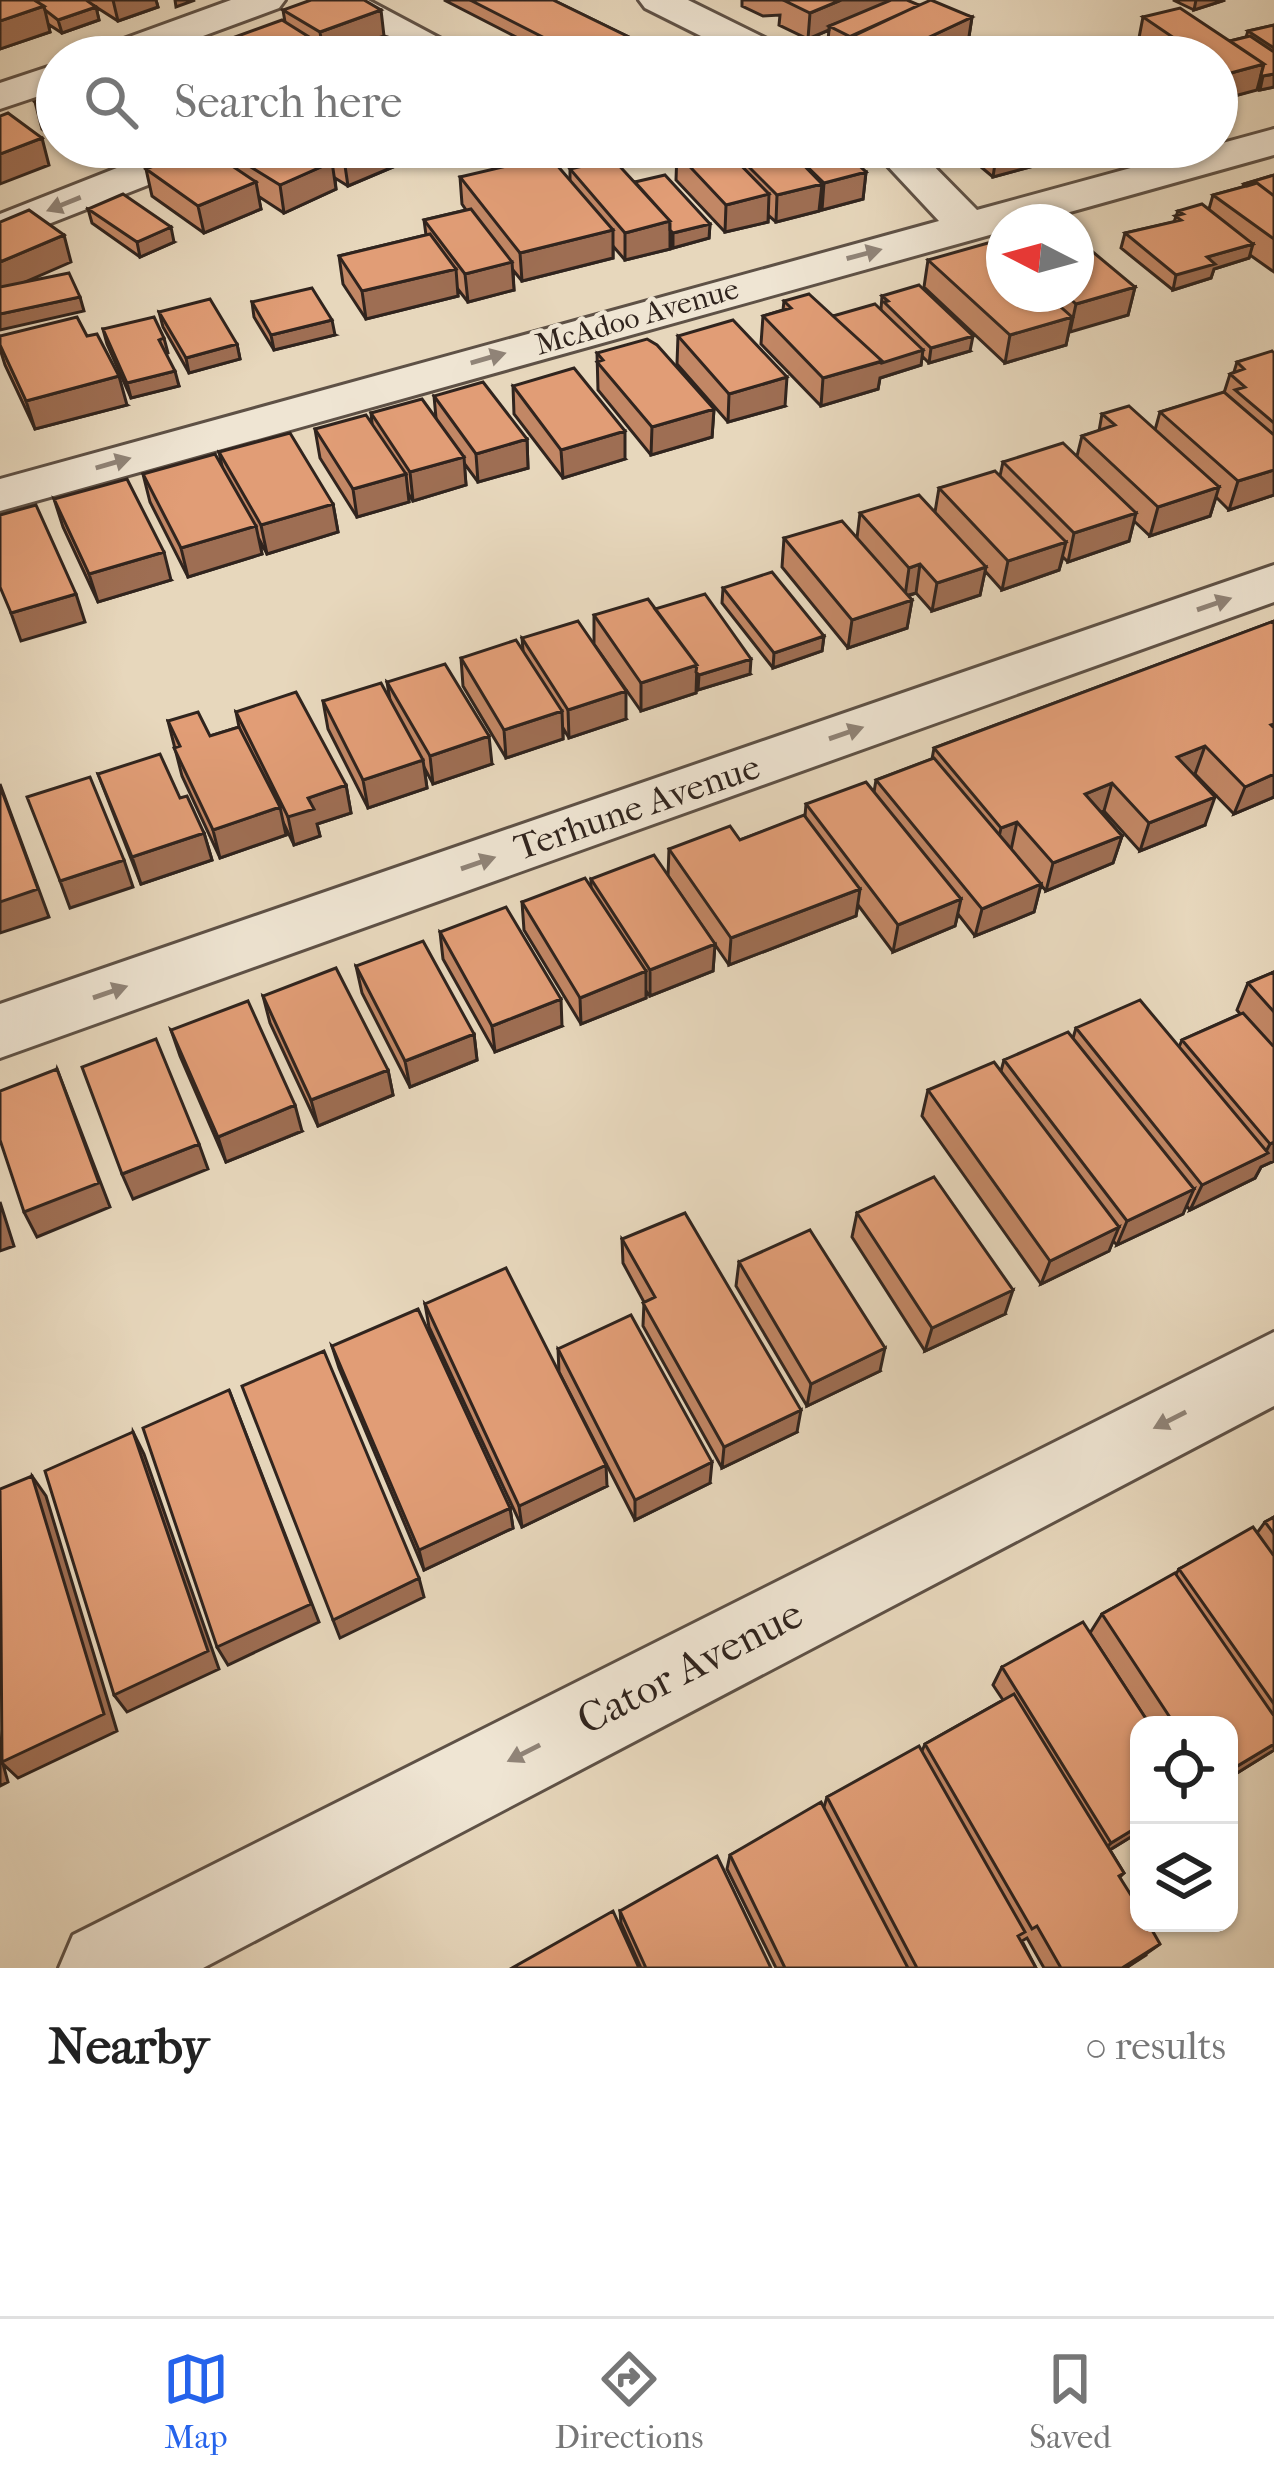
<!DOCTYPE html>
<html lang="en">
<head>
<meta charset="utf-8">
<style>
	:root { --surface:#fff; --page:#f6f6f6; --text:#222; --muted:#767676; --line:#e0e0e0; --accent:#2563eb }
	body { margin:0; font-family:"IM FELL French Canon",serif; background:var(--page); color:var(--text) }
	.controls { position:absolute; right:36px; bottom:36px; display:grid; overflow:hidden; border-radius:24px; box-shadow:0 3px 9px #0004 }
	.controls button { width:108px; height:108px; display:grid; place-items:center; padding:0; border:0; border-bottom:3px solid var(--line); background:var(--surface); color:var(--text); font:60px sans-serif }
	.compass { position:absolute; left:986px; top:204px; width:108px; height:108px; border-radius:50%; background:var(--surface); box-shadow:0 3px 9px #0004; rotate:276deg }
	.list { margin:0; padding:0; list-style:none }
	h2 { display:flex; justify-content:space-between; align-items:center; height:156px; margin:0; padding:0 48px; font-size:51px }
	h2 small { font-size:39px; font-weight:400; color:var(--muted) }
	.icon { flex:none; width:66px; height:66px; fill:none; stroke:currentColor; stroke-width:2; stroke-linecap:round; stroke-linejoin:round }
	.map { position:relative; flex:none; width:1274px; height:1968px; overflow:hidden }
	.search { position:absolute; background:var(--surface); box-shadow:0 3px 9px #0004; left:36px; right:36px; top:36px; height:132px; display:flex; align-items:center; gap:30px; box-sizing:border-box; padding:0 42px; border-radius:66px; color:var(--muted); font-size:45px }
	.sheet { height:348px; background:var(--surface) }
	nav { display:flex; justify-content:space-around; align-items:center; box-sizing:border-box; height:168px; border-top:3px solid var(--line); background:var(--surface); font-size:33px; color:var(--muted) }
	nav a { display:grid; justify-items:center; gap:6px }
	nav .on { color:var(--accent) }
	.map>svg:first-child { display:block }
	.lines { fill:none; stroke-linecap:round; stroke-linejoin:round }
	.street-casing { stroke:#5e5146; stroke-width:6 }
	.street { fill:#efe5d3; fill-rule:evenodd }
	.wall { fill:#c28765; stroke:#30241e; stroke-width:3 }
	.shaded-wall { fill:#9e6e53; stroke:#30241e; stroke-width:3 }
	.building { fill:#e19d76; stroke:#30241e; stroke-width:3 }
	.oneway { fill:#908478 }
	.labels { text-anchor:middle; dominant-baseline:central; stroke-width:9; stroke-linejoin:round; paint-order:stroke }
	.far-street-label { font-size:30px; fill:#30241e; stroke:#efe5d3 }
	.street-label { font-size:36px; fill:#30241e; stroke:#efe5d3 }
	.near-street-label { font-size:42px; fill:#30241e; stroke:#efe5d3 }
</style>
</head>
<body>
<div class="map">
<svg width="1274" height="1968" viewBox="0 0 1274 1968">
	<rect width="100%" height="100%" fill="#e7d7bc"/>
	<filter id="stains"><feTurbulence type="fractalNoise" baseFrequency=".00167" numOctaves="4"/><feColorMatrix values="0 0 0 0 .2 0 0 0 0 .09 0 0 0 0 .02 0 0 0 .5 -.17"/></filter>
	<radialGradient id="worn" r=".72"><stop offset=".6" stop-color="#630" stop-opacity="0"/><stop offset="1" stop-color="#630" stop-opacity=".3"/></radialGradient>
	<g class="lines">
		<g class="street-casing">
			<path id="street" d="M231,0H285L279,8L146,57H90L96,49Z
				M321,0H368L460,49L466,57H417L327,8Z
				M639,0H688L787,49L793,57H743L645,8Z
				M57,64V90L0,109V83Z
				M1274,129V155L1034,222H1004V231L0,511V479L939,221L870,147H915L977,210Z
				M170,147H228L222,156L0,243V214Z
				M1274,565V602L0,1058V1004Z
				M1274,1332V1406L203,1968H59L73,1935Z"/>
		</g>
		<use href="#street" class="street"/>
	</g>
	<path class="wall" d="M0,0H156L158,7L118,21L96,7L99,20L62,33L48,24L50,32L0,49Z
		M444,0H553L670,57H555Z
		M742,0H887V2L919,5L972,17L968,43L939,57H849L850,51L828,40L829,30L808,39L779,25L780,15L763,16L742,6Z
		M1173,0H1225L1194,10Z
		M283,10L384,36L328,57H321L285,22Z
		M1143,17L1230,41L1246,37L1248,31L1274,25V87L1260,90L1258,89L1227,98L1225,108L1217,110V57H1158L1138,43Z
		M1076,48L1139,57H1075Z
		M57,94V140L42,129L35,102Z
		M235,147H440L408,160L398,154L400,164L348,186L335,178L336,189L284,213L258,196L261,209L204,233L152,196L146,169L227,163L225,151Z
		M704,147H839L866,172L863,199L822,210L820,208L819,211L776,222L768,215V222L725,232L676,180L677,153Z
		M957,147H1082L1061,152L1060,159L993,177Z
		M570,169L635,182L710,224L709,238L673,248L670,245V249L625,260L613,246V258L522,281L513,270L514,290L468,302L457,288L458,296L366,319L343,284L339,256L426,235L424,220L466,210L462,204L460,177L570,181Z
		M1274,175V272L1250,255L1249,258L1214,269L1211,278L1173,290L1121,248L1125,233L1174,222L1178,211L1209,209L1213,195L1243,187L1244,184Z
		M88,209L174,242L140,257L92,223Z
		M928,260L1004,294H1076L1135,287L1128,315L1069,331L1066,345L1005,363L924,287Z
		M882,296L970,351L929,363L922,356L921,365L880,378L878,389L821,406L761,344L763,316L783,310L784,301L833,316L881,309Z
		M252,302L335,335L274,350L254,317Z
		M159,312L237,344L240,359L189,373L163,327Z
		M103,329L164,338L168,353L166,354L179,386L131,398L107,344Z
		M0,336L127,405L35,429L5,365L0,349Z
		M678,336L785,406L728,422L677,364Z
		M597,353L714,409L712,437L651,455L598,390Z
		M1274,353V495L1229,510L1216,497L1210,516L1150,536L1134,521L1129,541L1068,562L1063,557L1059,570L1002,590L985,571L980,595L932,611L916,593L908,596L912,600L907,628L848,648L782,567L784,538H857L860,513L935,512L939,488L1000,476L1003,462L1077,456L1082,436L1099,431L1102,414L1155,430L1160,412L1224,393L1230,374L1234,372L1237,362Z
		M513,386L625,459L563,478L514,414Z
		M434,396L527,439L528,468L478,482L464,463L466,485L413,501L408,493L409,502L357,517L320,458L315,429L372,423L371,413L436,418Z
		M219,452L333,504L338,532L267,554L259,539L262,554L188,577L150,502L143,474L222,466Z
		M54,499L171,580L98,602L63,527Z
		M723,588L824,636L822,651L773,668L722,603Z
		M655,609L750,674L698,690L696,687V693L641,711L594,644V615Z
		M1274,621V797L1234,814L1195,774H1194L1205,825L1140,851L1104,811L1101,812L1122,836L1113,863L1046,891L1041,885L1034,912L975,936L958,914L955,926L893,952L858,905L856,916L729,965L668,876L669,849L740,840L805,816L806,804L874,792L876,780L932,759L934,748Z
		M522,638L626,719L569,738L563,728V739L506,758L463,686L461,658L523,650Z
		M387,682L492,764L433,784L424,767L427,788L368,808L328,729L323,701L390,700Z
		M236,712L346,785L351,813L317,824L320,836L294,845L283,822L286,835L220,858L182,776L168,721L210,736L239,727Z
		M98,774L180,798L204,833L212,860L141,884Z
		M591,879L715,944L713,971L650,996L646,991V998L581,1024L524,930L522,902L591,888Z
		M440,932L562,1026L495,1052L443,959Z
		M356,966L474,1034L477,1060L410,1087L362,993Z
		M1274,972V1161L1261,1167L1255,1178L1190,1210L1186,1205L1183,1214L1117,1245L1113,1241L1109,1251L1041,1284L922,1116L928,1090L1001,1071L1004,1060L1073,1038L1076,1028L1179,1047L1182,1040L1240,1014L1237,1010L1248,983Z
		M263,996L388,1070L393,1095L318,1126L270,1023Z
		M171,1030L302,1131L226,1162L180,1056Z
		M857,1213L1005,1314L925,1351L852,1237Z
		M622,1239L797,1432L722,1468L643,1326L644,1302L623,1263Z
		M739,1262L880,1371L807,1406L736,1286Z
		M425,1304L607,1486L522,1527L429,1327Z
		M332,1346L510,1508L513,1528L424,1570L339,1368Z
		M558,1349L710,1483L635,1520L559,1372Z
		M1274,1517V1750L1229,1778V1725H1150L1090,1633L1102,1614L1176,1574L1179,1569L1257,1533L1265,1522Z
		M1002,1667L1139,1725V1832L1110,1850L1124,1873L1120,1877L1146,1955L1126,1968H1044L1027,1938L1022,1941L1036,1968H776L727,1869L730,1855L824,1807L827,1797L922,1751L925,1744L1003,1700L993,1685Z
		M620,1911L771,1968H641L621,1923Z"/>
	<path class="shaded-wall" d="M113,0H156L158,7L118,21Z
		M175,0H195L176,7Z
		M841,0H887V6L829,26V30L808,39L810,13Z
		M1196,0H1225L1194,10Z
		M44,6L50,32L0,49V21Z
		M96,7L99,20L62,33L58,20Z
		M381,10L384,36L324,57L320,32Z
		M972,17L968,43L939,57H890L891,55Z
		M317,42L319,56L316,57H276Z
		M1264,64L1257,90L1227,98L1225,108L1217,110V97L1221,96L1227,74Z
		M1274,74V87L1260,90L1263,76Z
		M42,138L49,165L0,184V154Z
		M74,147H92L75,153Z
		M373,147H398L400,164L348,186L344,159Z
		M406,147H440L408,160Z
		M1010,147H1082L1061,152L1060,159L993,177L997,150Z
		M332,162L336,189L284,213L280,185Z
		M866,172L863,199L822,210L824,183Z
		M256,182L261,209L204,233L198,206Z
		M822,184L819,211L776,222L777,195Z
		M769,194L768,222L725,232L726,205Z
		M670,221V249L625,260V233Z
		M710,224L709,238L673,248V233Z
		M171,227L174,242L140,257L137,242Z
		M613,230V258L522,281L520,253Z
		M64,235L71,262L0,293V262Z
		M1253,244L1249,258L1214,269L1211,278L1173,290L1176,275L1207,257Z
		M512,262L514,290L468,302L465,274Z
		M456,269L458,296L366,319L362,291Z
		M1135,287L1128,315L1070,332L1076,304Z
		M80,297L84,311L0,330V314Z
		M1072,317L1066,345L1005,363L1010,335Z
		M332,320L335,335L274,350L271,335Z
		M973,336L970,351L929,363L931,348Z
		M237,344L240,359L189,373L186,358Z
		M923,350L921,365L880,378L878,389L821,406L823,378Z
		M175,371L179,386L131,398L127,383Z
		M119,376L127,405L35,429L26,401Z
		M787,377L785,406L728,422L729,394Z
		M714,409L712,437L651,455L652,427Z
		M625,431V459L563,478L561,450Z
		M527,439L528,468L478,482L476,454Z
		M464,457L466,485L413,501L410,472Z
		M1274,470V495L1229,510L1238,481Z
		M406,474L409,502L357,517L353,489Z
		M1219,487L1210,516L1150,536L1158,507Z
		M333,504L338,532L267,554L261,525Z
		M1136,513L1129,541L1068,562L1074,533Z
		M256,526L262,554L188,577L181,548Z
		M1066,542L1059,570L1002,590L1008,561Z
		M164,552L171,580L98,602L89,574Z
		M920,564L916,593L905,596L909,568Z
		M986,567L980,595L932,611L937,583Z
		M76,594L85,622L21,641L11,613Z
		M912,600L907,628L848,648L852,620Z
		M824,636L822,651L773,668L774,653Z
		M751,659L750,674L698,690L699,675Z
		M697,665L696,693L641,711V683Z
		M626,691V719L569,738L568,710Z
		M562,711L563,739L506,758L504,730Z
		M489,736L492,764L433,784L430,756Z
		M1205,746L1195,774L1168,785L1177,757Z
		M423,760L427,788L368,808L363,780Z
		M1274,774V797L1234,814L1245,787Z
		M1112,783L1104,811L1077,822L1085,794Z
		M0,784L49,917L0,933Z
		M346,785L351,813L317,824L320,836L294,845L288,817L308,798Z
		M1215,797L1205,825L1140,851L1149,823Z
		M280,807L286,835L220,858L213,830Z
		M1017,822L1011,850L995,855L1001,828Z
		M204,833L212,860L141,884L132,857Z
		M1122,836L1113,863L1046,891L1053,863Z
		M124,860L133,887L70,908L60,881Z
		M1041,884L1034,912L975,936L982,909Z
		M860,889L856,916L729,965L731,938Z
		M961,899L955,926L893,952L898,925Z
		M715,944L713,971L650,996V970Z
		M646,971V998L581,1024L580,998Z
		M561,999L562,1026L495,1052L492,1026Z
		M474,1034L477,1060L410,1087L405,1061Z
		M57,1069L110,1207L37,1237L24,1212Z
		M388,1070L393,1095L318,1126L311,1100Z
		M295,1105L302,1131L226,1162L218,1137Z
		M1274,1142V1161L1261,1167L1255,1178L1190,1210L1202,1185L1264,1155L1270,1144Z
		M199,1144L208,1169L133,1199L122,1174Z
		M1194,1189L1183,1214L1117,1245L1127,1221Z
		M0,1202L14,1246L0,1251Z
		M1119,1227L1109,1251L1041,1284L1050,1261Z
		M1013,1290L1005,1314L925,1351L932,1328Z
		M885,1348L880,1371L807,1406L811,1384Z
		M229,1390L319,1622L228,1665L217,1647Z
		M801,1410L797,1432L722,1468L724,1447Z
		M133,1432L144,1454L219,1669L127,1712L114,1695Z
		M712,1462L710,1483L635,1520V1500Z
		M606,1465L607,1486L522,1527L519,1506Z
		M32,1476L46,1496L117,1731L18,1778L3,1764L8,1782L0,1786V1751Z
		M510,1508L513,1528L424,1570L419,1550Z
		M419,1578L424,1597L340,1638L333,1620Z
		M1274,1744V1750L1271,1752L1229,1778V1771Z
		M1139,1826V1832L1098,1857L1111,1843Z
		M1160,1944L1126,1968H1122Z"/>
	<path class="building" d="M0,0H34L44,6L0,21Z
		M34,0H86L96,7L58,20L45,10L44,6Z
		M311,0H364L381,10L320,32L283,10Z
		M470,0H553L670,57H582Z
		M783,0H841L810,13Z
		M891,0H907L919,5L851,37L829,26Z
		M931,0L972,17L891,55L851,36Z
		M1180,8L1264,64L1227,74L1217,67V57H1202L1143,17Z
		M282,20L317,42L276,57H180Z
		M1274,25V48L1248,31Z
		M1250,36L1274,52V74L1263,76L1261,75L1264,64L1230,41Z
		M1114,39L1139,57H1088L1076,48Z
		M1217,86L1228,94L1217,97Z
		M57,94V118L35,102Z
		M8,113L42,138L0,154V116Z
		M201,147H204L256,182L198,206L146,169Z
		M235,147H307L332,162L280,185L225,151Z
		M325,147H373L344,159Z
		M704,147H723L769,194L726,205L677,153Z
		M729,147H786L822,184L777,195Z
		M787,147H839L866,172L824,183Z
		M549,156L613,230L520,253L460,177Z
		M613,159L670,221L625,233L570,169Z
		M665,175L710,224L673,233L670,230V221L635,182Z
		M1274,175V196L1257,183L1247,186L1244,184Z
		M1257,183L1274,196V239L1213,195Z
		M123,194L171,227L137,242L88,209Z
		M1202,204L1253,244L1207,257L1215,264L1176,275L1125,233L1181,220L1175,216L1183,214L1178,211Z
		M471,209L512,262L465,274L424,220Z
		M29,210L64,235L0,262V222Z
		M430,234L456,269L362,291L339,256Z
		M1076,238L1135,287L1076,304L1065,294H1076Z
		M988,243L1004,257V294H1046L1072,317L1010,335L928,260Z
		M69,273L80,297L0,314V287Z
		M919,285L973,336L931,348L884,302L888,301L882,296Z
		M312,288L332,320L271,335L252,302Z
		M809,294L882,361L823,378L763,316L791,308L784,301Z
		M210,299L237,344L186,358L159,312Z
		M875,304L923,350L882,363V361L833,316Z
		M77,317L87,336L97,334L119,376L26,401L0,345V336Z
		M154,317L164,338L159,340L175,371L127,383L103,329Z
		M733,320L787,377L729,394L678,336Z
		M647,339L657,345L714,409L652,427L597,362L603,360L597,353Z
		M1272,351L1274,353V423L1235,390L1245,387L1230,374L1244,369L1237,362Z
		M574,368L625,431L561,450L513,386Z
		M483,382L527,439L476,454L434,396Z
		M1224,392L1274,435V470L1238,481L1160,412Z
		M422,399L464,457L410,472L371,413Z
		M1129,406L1219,487L1158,507L1082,436L1115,425L1102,414Z
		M366,415L406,474L353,489L315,429Z
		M290,433L333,504L261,525L219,452Z
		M1063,443L1136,513L1074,533L1003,462Z
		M215,454L256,526L181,548L143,474Z
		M995,471L1066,542L1008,561L939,488Z
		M127,479L164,552L89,574L54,499Z
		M919,495L986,567L937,583L920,564L909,568L860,513Z
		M36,505L76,594L11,613L0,587V515Z
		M842,521L912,600L852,620L784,538Z
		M772,572L824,636L774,653L723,588Z
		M705,594L751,659L699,675L696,672L697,665L655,609Z
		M648,599L697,665L641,683L594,615Z
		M578,621L626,691L568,710L522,638Z
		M1274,621V724L1271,725L1274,728V774L1245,787L1205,746L1177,757L1215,797L1149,823L1112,783L1085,794L1122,836L1053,863L1017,822L1001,828L934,748Z
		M516,640L562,711L504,730L461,658Z
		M445,664L489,736L430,756L387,682Z
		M381,683L423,760L363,780L323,701Z
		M296,692L346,785L308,798L314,809L288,817L236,712Z
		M198,712L210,736L239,727L280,807L213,830L174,748L180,746L168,721Z
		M160,754L180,798L187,796L204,833L132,857L98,774Z
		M934,758L1041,884L982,909L876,780Z
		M90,777L124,860L60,881L27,797Z
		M866,782L961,899L898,925L806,804Z
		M0,786L38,889L0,902Z
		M804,815L860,889L731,938L669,849L730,826L740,840Z
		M654,855L715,944L650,970L591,879Z
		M585,878L646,971L580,998L522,902Z
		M506,907L561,999L492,1026L440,932Z
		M423,941L474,1034L405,1061L356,966Z
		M336,968L388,1070L311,1100L263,996Z
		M1274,972V1012L1248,983Z
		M1140,1000L1268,1153L1202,1185L1076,1028Z
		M248,1001L295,1105L218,1137L171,1030Z
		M1243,1013L1274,1047V1142L1270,1144L1182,1040Z
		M1068,1032L1194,1189L1127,1221L1004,1060Z
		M156,1039L199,1144L122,1174L82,1067Z
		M994,1062L1119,1227L1050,1261L928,1090Z
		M57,1069L99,1183L24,1212L0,1140V1091Z
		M934,1177L1013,1290L932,1328L857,1213Z
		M685,1213L801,1410L724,1447L643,1303L655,1297L622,1239Z
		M810,1230L885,1348L811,1384L739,1262Z
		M506,1268L606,1465L519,1506L425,1304Z
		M418,1309L510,1508L419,1550L332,1346Z
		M631,1315L712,1462L635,1500L558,1349Z
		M324,1351L419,1578L333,1620L242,1386Z
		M229,1390L311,1604L217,1647L143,1428Z
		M133,1432L208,1651L114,1695L45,1471Z
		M32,1476L104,1714L2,1762L0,1489Z
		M1274,1517V1534L1265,1522Z
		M1253,1527L1274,1556V1704L1179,1569Z
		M1175,1573L1274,1716V1744L1229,1771V1725H1175L1102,1614Z
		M1083,1622L1150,1725H1139V1826L1111,1843L1002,1667Z
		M1014,1694L1124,1873L1119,1876L1139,1908V1923H1148L1160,1944L1122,1968H1061L1037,1926L1032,1929L925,1744Z
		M919,1746L1025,1932L1018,1936L1036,1968H917L827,1797Z
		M821,1802L908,1968H785L730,1855Z
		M717,1856L771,1968H646L620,1911Z
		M613,1911L639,1968H512Z"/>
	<defs><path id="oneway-solid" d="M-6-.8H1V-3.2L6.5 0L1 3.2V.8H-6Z" transform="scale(3)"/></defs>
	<g class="oneway">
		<use href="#oneway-solid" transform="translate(64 204) rotate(158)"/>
		<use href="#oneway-solid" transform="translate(864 254) rotate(-15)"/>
		<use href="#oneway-solid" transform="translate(488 358) rotate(-16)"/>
		<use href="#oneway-solid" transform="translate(113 463) rotate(-16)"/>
		<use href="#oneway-solid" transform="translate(1214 604) rotate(-19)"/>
		<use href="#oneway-solid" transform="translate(846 733) rotate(-19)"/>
		<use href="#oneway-solid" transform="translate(478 863) rotate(-19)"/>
		<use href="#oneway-solid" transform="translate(110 992) rotate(-19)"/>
		<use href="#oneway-solid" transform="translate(1170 1420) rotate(153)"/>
		<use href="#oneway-solid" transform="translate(524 1753) rotate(153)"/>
	</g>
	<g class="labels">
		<g class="far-street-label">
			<text transform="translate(637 317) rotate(-16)">McAdoo Avenue</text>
		</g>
		<g class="street-label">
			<text transform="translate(637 807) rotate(-19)">Terhune Avenue</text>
		</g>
		<g class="near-street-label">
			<text transform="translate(690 1667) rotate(-27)">Cator Avenue</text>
		</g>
	</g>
	<rect width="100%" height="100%" filter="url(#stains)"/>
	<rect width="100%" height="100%" fill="url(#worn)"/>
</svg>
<div class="controls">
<button><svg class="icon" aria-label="locate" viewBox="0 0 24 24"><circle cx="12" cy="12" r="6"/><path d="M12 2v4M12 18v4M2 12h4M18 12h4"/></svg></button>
<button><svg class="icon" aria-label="layers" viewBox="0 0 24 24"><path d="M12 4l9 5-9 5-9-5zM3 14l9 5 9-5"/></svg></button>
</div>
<svg class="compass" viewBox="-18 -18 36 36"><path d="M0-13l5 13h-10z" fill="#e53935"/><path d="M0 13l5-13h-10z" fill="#767676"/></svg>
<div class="search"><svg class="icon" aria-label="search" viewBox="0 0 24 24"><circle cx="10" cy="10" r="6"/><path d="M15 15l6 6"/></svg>Search here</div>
</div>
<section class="sheet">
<h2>Nearby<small>0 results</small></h2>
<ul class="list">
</ul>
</section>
<nav>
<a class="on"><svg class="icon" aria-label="map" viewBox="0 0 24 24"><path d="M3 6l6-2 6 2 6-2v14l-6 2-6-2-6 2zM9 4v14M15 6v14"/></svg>Map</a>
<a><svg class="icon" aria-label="directions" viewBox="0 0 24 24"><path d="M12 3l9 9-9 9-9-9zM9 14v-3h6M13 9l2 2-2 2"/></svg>Directions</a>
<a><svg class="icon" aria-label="saved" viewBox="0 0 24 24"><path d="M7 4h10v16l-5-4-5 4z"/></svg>Saved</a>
</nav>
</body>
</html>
